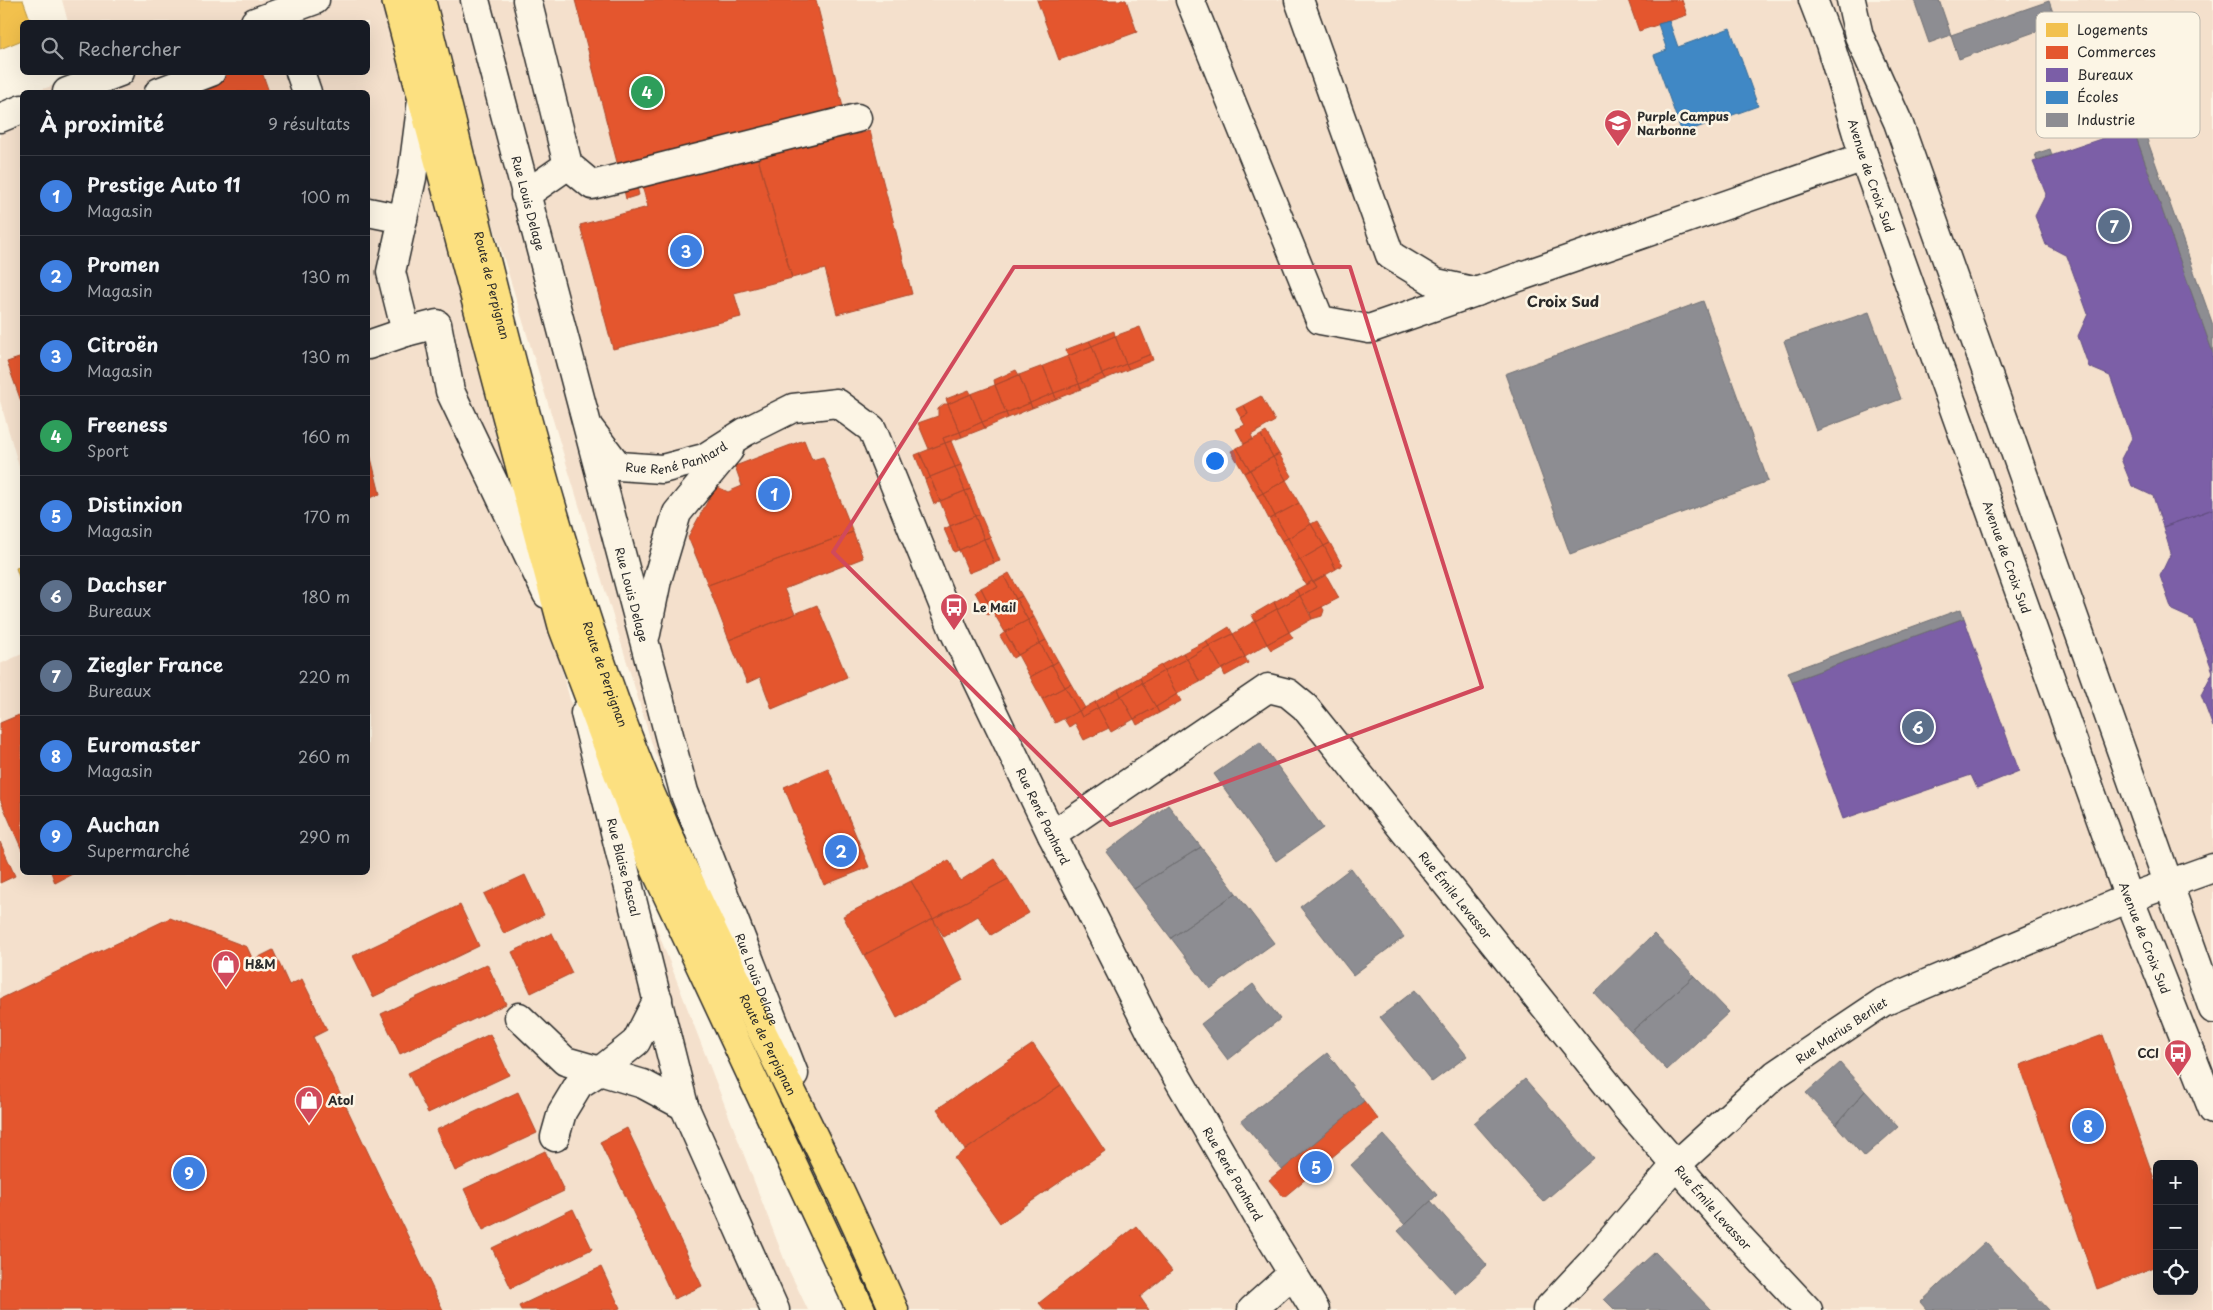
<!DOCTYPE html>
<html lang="fr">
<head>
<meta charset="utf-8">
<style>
	:root { --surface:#171b24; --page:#242831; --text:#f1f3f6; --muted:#9ea1a6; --line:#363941; --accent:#d1495b }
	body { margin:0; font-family:"Playpen Sans",sans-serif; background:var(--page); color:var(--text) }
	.controls { position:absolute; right:15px; bottom:15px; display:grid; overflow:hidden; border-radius:8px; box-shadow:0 5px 20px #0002 }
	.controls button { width:45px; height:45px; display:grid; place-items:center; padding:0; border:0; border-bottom:1px solid var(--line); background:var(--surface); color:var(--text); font:25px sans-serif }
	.you { position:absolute; left:1214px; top:460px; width:18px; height:18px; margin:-12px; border:4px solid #fff; border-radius:50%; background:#1a73e8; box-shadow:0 0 0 8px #1a73e833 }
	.badge { display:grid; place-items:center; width:32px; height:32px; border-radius:50%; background:var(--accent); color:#fff; font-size:16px; font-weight:700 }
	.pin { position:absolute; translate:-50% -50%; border:2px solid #fff; box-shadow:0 1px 5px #0006 }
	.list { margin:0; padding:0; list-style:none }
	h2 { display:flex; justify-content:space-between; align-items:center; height:65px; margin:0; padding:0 20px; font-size:21px }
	h2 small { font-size:16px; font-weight:400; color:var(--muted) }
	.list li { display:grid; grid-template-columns:32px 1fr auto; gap:15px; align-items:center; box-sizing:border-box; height:80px; padding:0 20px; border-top:1px solid var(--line) }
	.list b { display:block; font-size:19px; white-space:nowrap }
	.list p { margin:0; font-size:16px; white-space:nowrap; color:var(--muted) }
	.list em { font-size:16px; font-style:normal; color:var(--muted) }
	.icon { flex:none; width:28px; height:28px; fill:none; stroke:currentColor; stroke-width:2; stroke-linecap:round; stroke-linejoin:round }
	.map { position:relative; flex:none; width:2213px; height:1310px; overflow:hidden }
	.search { position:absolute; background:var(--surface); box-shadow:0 5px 20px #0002; left:20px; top:20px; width:350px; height:55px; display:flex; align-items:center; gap:12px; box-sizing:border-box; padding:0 18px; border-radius:8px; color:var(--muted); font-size:19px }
	.panel { position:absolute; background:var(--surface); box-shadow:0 5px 20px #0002; left:20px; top:90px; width:350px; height:785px; border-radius:8px }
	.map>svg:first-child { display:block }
	.built { fill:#f4e0cc; fill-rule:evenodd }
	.homes { fill:#f2c14e; stroke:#b69444 }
	.shops { fill:#e4572e; stroke:#ac4a2d }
	.offices { fill:#7b5ea7; stroke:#634f82 }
	.schools { fill:#3f88c5; stroke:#396c97 }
	.industry { fill:#8d8d92; stroke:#707073 }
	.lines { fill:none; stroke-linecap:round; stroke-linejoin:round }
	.minor-casing { stroke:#2b2b2b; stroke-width:31 }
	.major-casing { stroke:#2b2b2b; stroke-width:31 }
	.minor { stroke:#fcf5e5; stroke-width:28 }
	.major { stroke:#fce080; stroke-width:28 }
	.marked { fill:none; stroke:#d1495b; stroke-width:4; stroke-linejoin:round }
	.labels { text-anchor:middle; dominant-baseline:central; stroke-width:5; stroke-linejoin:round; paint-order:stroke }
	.poi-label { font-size:12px; font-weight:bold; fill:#2b2b2b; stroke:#fcf5e5; text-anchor:start }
	.street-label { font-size:12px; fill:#2b2b2b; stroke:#fcf5e5 }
	.quarter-label { font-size:15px; font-weight:bold; fill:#2b2b2b; stroke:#fcf5e5 }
	.key { fill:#fcf5e5; stroke:#bdb8ad; stroke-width:1 }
	.key-label { font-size:14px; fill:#2b2b2b }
</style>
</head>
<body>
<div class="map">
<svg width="2213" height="1310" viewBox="0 0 2213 1310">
	<rect width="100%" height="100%" fill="#fcf5e5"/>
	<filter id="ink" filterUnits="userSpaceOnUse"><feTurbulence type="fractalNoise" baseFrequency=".02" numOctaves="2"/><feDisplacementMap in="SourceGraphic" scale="10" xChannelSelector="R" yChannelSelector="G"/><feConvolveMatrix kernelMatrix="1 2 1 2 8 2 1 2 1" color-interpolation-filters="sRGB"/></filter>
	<g filter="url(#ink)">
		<path class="built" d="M62,0H382L427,174L574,714L786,1264L808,1310H0V664L22,654V872H368V92H34L81,76V73L368,72V22H68Z
			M434,0H2213V1310H905L655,754L474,161ZM2157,1164H2194V1291H2157Z
			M22,96V477L0,401V104Z"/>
		<path class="homes" d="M0,0H23L31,22H22V40L0,49Z
			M22,566V587L16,568Z"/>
		<path class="shops" d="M575,0H816L843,107L618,166Z
			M1037,0H1126L1137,32L1059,60Z
			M1628,0H1682L1687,15L1639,31Z
			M230,72H262L269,92H175Z
			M870,131L912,294L837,314L825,269L792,278L758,158Z
			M758,159L792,278L734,293L741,317L613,349L580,225L648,207L642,186Z
			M637,187L639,195L626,199L624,190Z
			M1140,327L1151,354L1126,364L1115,336Z
			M1114,331L1115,336L1092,346L1089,341Z
			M1115,336L1126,364L1102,374L1092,346Z
			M1089,341L1092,346L1068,356L1065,350Z
			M1092,346L1102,374L1079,384L1068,356Z
			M1151,354L1153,360L1129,369L1126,364Z
			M1068,356L1079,384L1054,393L1043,366Z
			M22,357V404L7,362Z
			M1126,364L1129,369L1105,379L1102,374Z
			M1043,366L1054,393L1030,403L1019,375Z
			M1016,370L1019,375L995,385L994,380Z
			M1102,374L1105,379L1081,389L1079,384Z
			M1019,375L1030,403L1006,413L995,385Z
			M1079,384L1081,389L1056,399L1054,393Z
			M995,385L1006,413L982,422L971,394Z
			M969,390L971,394L948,404L946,399Z
			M1054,393L1056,399L1032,408L1030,403Z
			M971,394L982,422L960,432L948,404Z
			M1261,396L1275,421L1251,435L1253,439L1244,444L1236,429L1245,425L1241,418L1248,414L1244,405Z
			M1030,403L1032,408L1008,418L1006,413Z
			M944,404H948L960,432L943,438L945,443L929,449L918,423L938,416V409Z
			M1244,405L1248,414L1241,418L1236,409Z
			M1006,413L1008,418L985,428L982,422Z
			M982,422L985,428L962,437L960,432Z
			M960,432L962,437L945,443L943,438Z
			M1266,432L1279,454L1273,457L1261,435Z
			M1261,435L1273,457L1250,470L1237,448Z
			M804,440L812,460L823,457L853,532L708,585L688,537L716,486L728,492L742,486L735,466Z
			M951,441L961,465L955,467L945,443Z
			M945,443L955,467L930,477L920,453Z
			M368,446L380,494L368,499Z
			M1237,448L1250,470L1244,473L1231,451Z
			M920,453L930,477L925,480L915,455Z
			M1279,454L1292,476L1286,480L1273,457Z
			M1273,457L1286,480L1263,493L1250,470Z
			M961,465L971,489L965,491L955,467Z
			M955,467L965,491L940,501L930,477Z
			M1250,470L1263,493L1257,496L1244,473Z
			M930,477L940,501L934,504L925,480Z
			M1286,480L1299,503L1275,516L1263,493Z
			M971,489L980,514L975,516L965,491Z
			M965,491L975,516L950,526L940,501Z
			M1263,493L1275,516L1269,519L1257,496Z
			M1299,503L1311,524L1288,538L1275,516Z
			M980,514L990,537L984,539L975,516Z
			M975,516L984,539L959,550L950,526Z
			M1275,516L1288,538L1282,541L1269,519Z
			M1317,521L1330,543L1324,546L1311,524Z
			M1311,524L1324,546L1300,560L1288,538Z
			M950,526L959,550L954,552L944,529Z
			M853,532L863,558L784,589L795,614L729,640L708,585Z
			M990,537L1000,561L994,563L984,539Z
			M1288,538L1300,560L1294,563L1282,541Z
			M984,539L994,563L969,573L959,550Z
			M1330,543L1342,565L1336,569L1324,546Z
			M1324,546L1336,569L1313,582L1300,560Z
			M1300,560L1312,581L1306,585L1294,563Z
			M1009,573L1022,596L1016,599L1004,576Z
			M1326,575L1339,598L1310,613L1300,596L1316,587L1313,582Z
			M1004,576L1016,599L993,612L981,588Z
			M1312,581L1316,587L1300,596L1296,590Z
			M981,588L993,612L988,615L975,592Z
			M1296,590L1300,596L1277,609L1274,602Z
			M1022,596L1034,617L1028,620L1016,599Z
			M1300,596L1312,619L1289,632L1277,609Z
			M1016,599L1028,620L1005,632L993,612Z
			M1274,602L1277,609L1255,621L1252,615Z
			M817,605L847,677L772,709L760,677L747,683L729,640Z
			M1322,607L1324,610L1322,616L1312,619L1310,613Z
			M1277,609L1289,632L1267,644L1255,621Z
			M1034,617L1046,640L1040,643L1028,620Z
			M1028,620L1040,643L1018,655L1005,632Z
			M1255,621L1267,644L1245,657L1233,634Z
			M1229,627L1233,634L1209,646L1206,641Z
			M1005,632L1018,655L1013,658L1000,636Z
			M1289,632L1293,638L1271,650L1267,644Z
			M1233,634L1245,657L1222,669L1209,646Z
			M1046,640L1058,661L1052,665L1040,643Z
			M1206,641L1209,646L1187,659L1183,653Z
			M1040,643L1052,665L1030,677L1018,655Z
			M1209,646L1222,669L1200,682L1187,659Z
			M1183,653L1187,659L1164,671L1161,665Z
			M1245,657L1248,663L1225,676L1222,669Z
			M1187,659L1200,682L1177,694L1164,671Z
			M1058,661L1071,684L1065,687L1052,665Z
			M1052,665L1065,687L1042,699L1030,677Z
			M1161,665L1164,671L1142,683L1140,677Z
			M1164,671L1177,694L1156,707L1142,683Z
			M1140,677L1142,683L1121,696L1118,689Z
			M1142,683L1156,707L1134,719L1121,696Z
			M1071,684L1085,708L1079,711L1065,687Z
			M1065,687L1079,711L1055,723L1042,699Z
			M1118,689L1121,696L1098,708L1095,702Z
			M1177,694L1181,701L1159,713L1156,707Z
			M1121,696L1134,719L1111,732L1098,708Z
			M1095,702L1098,708L1082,717L1079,711Z
			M1156,707L1159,713L1137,725L1134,719Z
			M1098,708L1109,728L1084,740L1075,723L1069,727L1064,719L1079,711L1082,717Z
			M19,715L22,723V850L0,799V723Z
			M828,768L869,867L824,885L784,787Z
			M0,842L15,876L0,883Z
			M994,859L1008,879L933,919L911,881L949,860L960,881Z
			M51,872H76L55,883Z
			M525,875L544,915L504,934L484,894Z
			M1008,879L1029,913L991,935L978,916L944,937L933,919Z
			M911,881L933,919L864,955L843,916Z
			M460,905L479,946L373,997L353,956Z
			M170,918L247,947L253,960L273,950L289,985L302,979L327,1030L313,1037L443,1310H0V999Z
			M933,919L963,980L897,1018L864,955Z
			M552,933L572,973L531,993L512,952Z
			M487,964L506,1004L400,1054L381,1014Z
			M490,1034L509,1075L428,1113L408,1073Z
			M2103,1035L2157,1187V1266L2097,1289L2020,1065Z
			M1033,1044L1061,1085L965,1150L937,1109Z
			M1061,1085L1105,1151L1000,1223L954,1158Z
			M518,1092L537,1133L455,1171L436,1130Z
			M1364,1101L1378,1119L1284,1197L1269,1180Z
			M627,1128L702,1286L674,1299L600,1142Z
			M545,1151L564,1191L483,1230L464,1189Z
			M573,1209L592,1249L511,1288L492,1248Z
			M1136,1226L1172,1271L1140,1297L1149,1310H1045L1039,1303Z
			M601,1267L620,1308L615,1310H521L519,1306Z"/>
		<path class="offices" d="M2133,128L2213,353V509L2163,527L2153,496L2132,486L2121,459L2132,438L2110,376L2089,367L2078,336L2088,314L2067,256L2046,245L2035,216L2046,194L2033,162Z
			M2213,509V727L2201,695L2213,672L2194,620L2172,610L2160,576L2171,553L2163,527Z
			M1964,618L2019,771L1977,788L1971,775L1843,819L1792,681Z"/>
		<path class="schools" d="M1669,21L1678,47L1730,28L1758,106L1682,133L1654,55L1667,50L1658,24Z"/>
		<path class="industry" d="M1914,0H1939L1951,35L1929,43Z
			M2049,1L2057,24L1959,59L1951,35Z
			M2142,125L2213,325V353L2133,128Z
			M2050,149L2052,155L2037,160L2035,154Z
			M1703,301L1768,481L1570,554L1505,374Z
			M1869,312L1901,399L1816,431L1784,341Z
			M1961,609L1964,618L1792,681L1788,672Z
			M1260,742L1323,828L1276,861L1214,774Z
			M1168,805L1201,847L1134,889L1106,852Z
			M1201,847L1236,893L1171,938L1134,889Z
			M1351,868L1404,937L1353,975L1300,907Z
			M1236,893L1274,943L1210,989L1171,938Z
			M1654,934L1694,976L1631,1032L1594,993Z
			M1694,976L1729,1012L1667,1070L1631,1032Z
			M1253,984L1280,1019L1228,1060L1201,1024Z
			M1415,990L1467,1056L1432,1082L1380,1017Z
			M1327,1053L1364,1101L1282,1170L1241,1121Z
			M1840,1063L1865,1091L1836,1125L1806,1093Z
			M1525,1079L1594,1158L1543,1202L1474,1123Z
			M1865,1091L1898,1127L1864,1157L1836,1125Z
			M1384,1135L1437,1195L1405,1225L1351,1165Z
			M1431,1201L1487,1265L1456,1294L1398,1231Z
			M1985,1242L2049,1310H1928L1921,1302Z
			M1655,1252L1711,1310H1615L1604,1299Z"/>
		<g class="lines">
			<g class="minor-casing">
				<g id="minor">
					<path id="s1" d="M475,0L684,792L794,1074"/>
					<path d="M1190,0L1320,320L1369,329L1864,157"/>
					<path d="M1299,0L1390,255L1436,283L1477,292"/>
					<path id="s2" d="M1813,0L1830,44L1864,157L2129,898L2213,1110"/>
					<path d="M1851,0L1859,36L1898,122L2213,1009"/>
					<path d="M255,22L315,0"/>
					<path d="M300,72L307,92"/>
					<path d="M67,92L120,72"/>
					<path d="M159,92L211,72"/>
					<path d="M422,100L412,178L391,272L406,332L437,324L450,391L547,594"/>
					<path d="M0,118L22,109"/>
					<path d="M568,165L592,185L857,118"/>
					<path d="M525,195L568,165L527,0"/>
					<path d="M368,212L403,219"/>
					<path d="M368,345L406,332"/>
					<path id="s3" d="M589,428L618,466L662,469L704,458L745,432L793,408L837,403L872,429L954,631L1052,835L1151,1032L1260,1220L1315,1310"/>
					<path d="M646,634L657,580L677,513L729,450"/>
					<path id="s4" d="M585,713L684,1106L775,1310"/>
					<path id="s5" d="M1052,835L1268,688L1288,693L1305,707L1623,1104L1729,1226L1808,1310"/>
					<path d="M519,1017L565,1061L600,1071L636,1042L658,999"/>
					<path d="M555,1137L562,1112L579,1084L600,1071L643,1084L684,1106"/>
					<path d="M1252,1310L1292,1274"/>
					<path id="s6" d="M1547,1310L1594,1260L1675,1166L1776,1074L1883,1002L2129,898L2213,868"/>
				</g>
			</g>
			<g class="major-casing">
				<g id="major">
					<path d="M396,0L563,628L651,860L861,1310"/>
					<path id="s7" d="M421,0C484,246 538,499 628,737C686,889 763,1030 833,1176C854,1220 874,1265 894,1310"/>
				</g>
			</g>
			<use href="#minor" class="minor"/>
			<use href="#major" class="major"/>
		</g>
	</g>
	<path class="marked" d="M1014,267H1350L1482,687L1110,825L833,552Z"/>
	<defs>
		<g id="university-pin" transform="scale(1.4375)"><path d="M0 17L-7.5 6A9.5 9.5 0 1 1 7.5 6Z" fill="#d1495b" stroke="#fcf5e5"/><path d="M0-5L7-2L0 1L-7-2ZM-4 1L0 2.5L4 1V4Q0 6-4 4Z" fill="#fff"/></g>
		<g id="bus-pin" transform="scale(1.4375)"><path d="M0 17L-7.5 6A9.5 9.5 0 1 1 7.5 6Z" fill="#d1495b" stroke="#fcf5e5"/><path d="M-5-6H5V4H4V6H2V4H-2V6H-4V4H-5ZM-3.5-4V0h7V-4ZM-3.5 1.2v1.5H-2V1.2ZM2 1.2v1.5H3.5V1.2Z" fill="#fff"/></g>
		<g id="shop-pin" transform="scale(1.4375)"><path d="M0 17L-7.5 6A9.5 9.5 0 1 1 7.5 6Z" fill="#d1495b" stroke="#fcf5e5"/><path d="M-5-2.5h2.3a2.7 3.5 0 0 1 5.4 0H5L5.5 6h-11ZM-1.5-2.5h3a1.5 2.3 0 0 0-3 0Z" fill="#fff"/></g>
	</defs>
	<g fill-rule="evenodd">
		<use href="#university-pin" x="1618" y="123"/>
		<use href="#bus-pin" x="954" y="607"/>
		<use href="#shop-pin" x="226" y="964"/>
		<use href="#bus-pin" x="2178" y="1053"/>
		<use href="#shop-pin" x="309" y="1100"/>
	</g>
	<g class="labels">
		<g class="poi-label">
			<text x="1637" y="116">Purple Campus<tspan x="1637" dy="14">Narbonne</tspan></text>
			<text x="973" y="607">Le Mail</text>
			<text x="245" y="964">H&amp;M</text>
			<text x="2159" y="1053" text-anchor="end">CCI</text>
			<text x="328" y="1100">Atol</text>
		</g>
		<g class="street-label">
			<text stroke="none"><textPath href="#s2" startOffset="185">Avenue de Croix Sud</textPath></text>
			<text stroke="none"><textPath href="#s1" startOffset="210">Rue Louis Delage</textPath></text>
			<text stroke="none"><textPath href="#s7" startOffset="294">Route de Perpignan</textPath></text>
			<text stroke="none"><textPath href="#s3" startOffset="108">Rue René Panhard</textPath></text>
			<text stroke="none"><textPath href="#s2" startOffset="590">Avenue de Croix Sud</textPath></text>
			<text stroke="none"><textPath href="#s1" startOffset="615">Rue Louis Delage</textPath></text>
			<text stroke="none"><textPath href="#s7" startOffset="699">Route de Perpignan</textPath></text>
			<text stroke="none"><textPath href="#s3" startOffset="749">Rue René Panhard</textPath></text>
			<text stroke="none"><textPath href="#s4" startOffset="159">Rue Blaise Pascal</textPath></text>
			<text stroke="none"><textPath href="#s5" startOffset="545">Rue Émile Levassor</textPath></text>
			<text stroke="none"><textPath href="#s2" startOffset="995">Avenue de Croix Sud</textPath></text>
			<text stroke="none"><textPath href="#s1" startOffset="1020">Rue Louis Delage</textPath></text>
			<text stroke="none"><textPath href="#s6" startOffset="408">Rue Marius Berliet</textPath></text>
			<text stroke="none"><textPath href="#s7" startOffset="1104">Route de Perpignan</textPath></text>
			<text stroke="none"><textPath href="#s3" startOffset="1154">Rue René Panhard</textPath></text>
			<text stroke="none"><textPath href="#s5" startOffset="950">Rue Émile Levassor</textPath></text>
		</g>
		<g class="quarter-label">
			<text x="1563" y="300">Croix Sud</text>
		</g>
	</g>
	<rect x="2036" y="12" width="164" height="126" rx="8" class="key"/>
	<rect x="2046" y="23" width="22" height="14" fill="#f2c14e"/>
	<rect x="2046" y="46" width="22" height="13" fill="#e4572e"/>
	<rect x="2046" y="68" width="22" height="14" fill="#7b5ea7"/>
	<rect x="2046" y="91" width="22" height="13" fill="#3f88c5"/>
	<rect x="2046" y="113" width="22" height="14" fill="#8d8d92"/>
	<g class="key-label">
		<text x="2077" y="35">Logements</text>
		<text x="2077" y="57">Commerces</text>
		<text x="2077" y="80">Bureaux</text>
		<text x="2077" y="102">Écoles</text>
		<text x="2077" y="125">Industrie</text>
	</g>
</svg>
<div class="controls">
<button>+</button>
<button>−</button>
<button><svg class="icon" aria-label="locate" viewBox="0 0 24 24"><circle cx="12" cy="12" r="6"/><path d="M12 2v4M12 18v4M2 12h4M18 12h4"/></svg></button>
</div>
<div class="you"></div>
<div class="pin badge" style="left:774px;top:494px;background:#3f7fe0">1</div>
<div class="pin badge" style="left:841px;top:851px;background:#3f7fe0">2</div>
<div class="pin badge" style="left:686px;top:251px;background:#3f7fe0">3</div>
<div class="pin badge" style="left:647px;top:92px;background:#2e9e5b">4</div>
<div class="pin badge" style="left:1316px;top:1167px;background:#3f7fe0">5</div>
<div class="pin badge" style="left:1918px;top:727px;background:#5c6f8a">6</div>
<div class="pin badge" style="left:2114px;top:226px;background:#5c6f8a">7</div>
<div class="pin badge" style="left:2088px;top:1126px;background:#3f7fe0">8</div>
<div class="pin badge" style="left:189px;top:1173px;background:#3f7fe0">9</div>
<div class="search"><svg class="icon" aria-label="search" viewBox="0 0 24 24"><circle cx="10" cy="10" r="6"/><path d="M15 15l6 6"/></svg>Rechercher</div>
<section class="panel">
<h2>À proximité<small>9 résultats</small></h2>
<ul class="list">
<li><span class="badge" style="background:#3f7fe0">1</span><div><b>Prestige Auto 11</b><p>Magasin</p></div><em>100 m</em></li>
<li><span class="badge" style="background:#3f7fe0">2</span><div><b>Promen</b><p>Magasin</p></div><em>130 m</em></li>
<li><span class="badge" style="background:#3f7fe0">3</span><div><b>Citroën</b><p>Magasin</p></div><em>130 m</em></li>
<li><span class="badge" style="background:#2e9e5b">4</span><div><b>Freeness</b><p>Sport</p></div><em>160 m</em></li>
<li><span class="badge" style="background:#3f7fe0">5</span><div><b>Distinxion</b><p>Magasin</p></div><em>170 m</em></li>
<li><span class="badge" style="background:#5c6f8a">6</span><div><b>Dachser</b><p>Bureaux</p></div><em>180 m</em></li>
<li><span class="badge" style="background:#5c6f8a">7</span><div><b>Ziegler France</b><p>Bureaux</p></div><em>220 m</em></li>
<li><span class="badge" style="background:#3f7fe0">8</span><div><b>Euromaster</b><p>Magasin</p></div><em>260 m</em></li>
<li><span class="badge" style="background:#3f7fe0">9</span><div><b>Auchan</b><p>Supermarché</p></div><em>290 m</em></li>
</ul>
</section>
</div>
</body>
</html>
